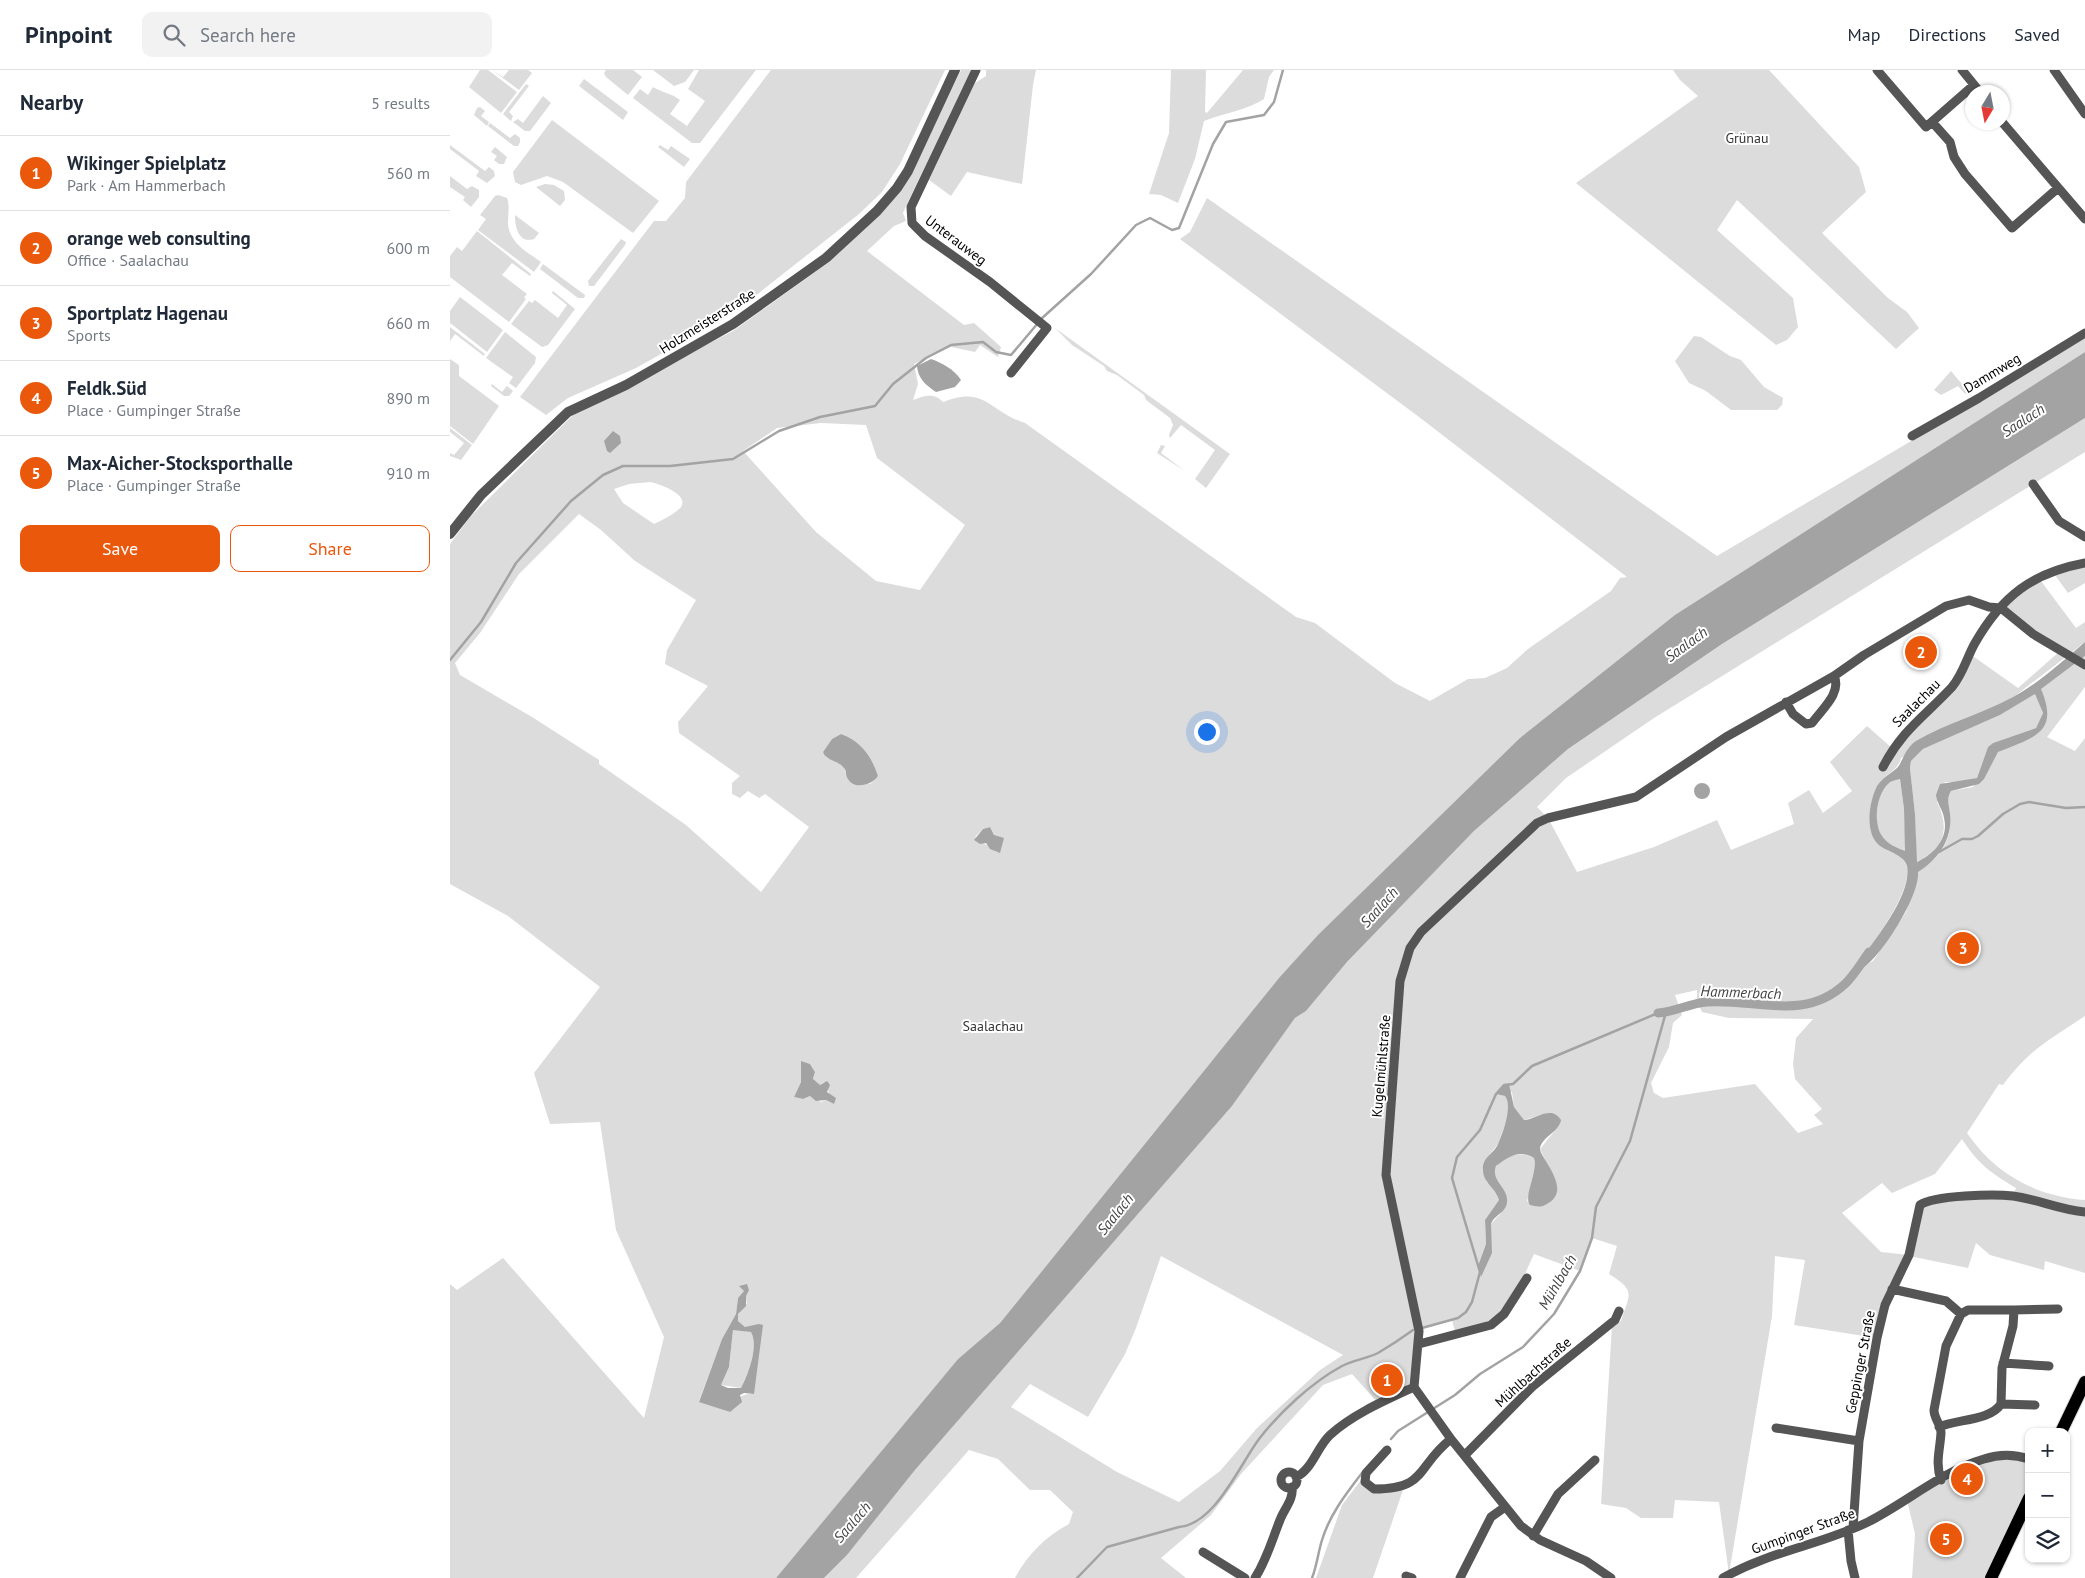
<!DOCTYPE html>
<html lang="en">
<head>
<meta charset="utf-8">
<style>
	:root { --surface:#fff; --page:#f2f2f3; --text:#1f2937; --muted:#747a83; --line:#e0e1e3; --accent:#ea580c }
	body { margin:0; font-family:"PT Sans",sans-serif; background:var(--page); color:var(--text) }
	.controls { position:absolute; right:15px; bottom:15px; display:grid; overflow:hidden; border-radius:10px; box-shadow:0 1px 4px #0004 }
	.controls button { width:45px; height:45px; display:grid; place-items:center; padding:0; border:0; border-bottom:1px solid var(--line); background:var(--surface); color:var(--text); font:25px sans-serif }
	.compass { position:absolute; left:1515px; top:15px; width:45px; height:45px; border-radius:50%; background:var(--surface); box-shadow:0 1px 4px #0004; rotate:190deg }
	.you { position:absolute; left:756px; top:661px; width:18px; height:18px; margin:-12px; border:4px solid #fff; border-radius:50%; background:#1a73e8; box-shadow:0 0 0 8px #1a73e833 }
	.badge { display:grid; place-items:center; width:32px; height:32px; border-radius:50%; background:var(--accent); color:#fff; font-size:16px; font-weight:700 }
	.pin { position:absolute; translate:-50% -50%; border:2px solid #fff; box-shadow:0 1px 5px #0006 }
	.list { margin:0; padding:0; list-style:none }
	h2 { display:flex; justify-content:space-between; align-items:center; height:65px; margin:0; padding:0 20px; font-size:21px }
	h2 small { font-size:16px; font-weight:400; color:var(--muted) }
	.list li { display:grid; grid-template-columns:32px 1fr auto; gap:15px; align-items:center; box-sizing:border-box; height:75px; padding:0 20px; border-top:1px solid var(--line) }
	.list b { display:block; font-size:19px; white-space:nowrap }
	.list p { margin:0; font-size:16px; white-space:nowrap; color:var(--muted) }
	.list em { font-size:16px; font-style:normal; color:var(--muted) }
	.actions { display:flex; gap:10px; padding:15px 20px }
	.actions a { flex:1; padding:11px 0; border:1px solid var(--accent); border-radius:10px; text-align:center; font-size:18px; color:var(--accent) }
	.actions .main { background:var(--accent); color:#fff }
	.icon { flex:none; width:28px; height:28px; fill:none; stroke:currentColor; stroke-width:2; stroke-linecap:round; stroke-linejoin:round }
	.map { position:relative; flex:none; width:1635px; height:1508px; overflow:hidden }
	header { display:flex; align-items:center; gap:30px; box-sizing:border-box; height:70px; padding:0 25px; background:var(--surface); border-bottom:1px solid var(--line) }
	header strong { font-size:24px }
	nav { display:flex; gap:28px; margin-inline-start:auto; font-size:18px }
	.search { width:350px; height:45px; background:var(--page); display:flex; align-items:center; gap:12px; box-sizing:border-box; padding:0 18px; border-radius:10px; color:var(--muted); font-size:19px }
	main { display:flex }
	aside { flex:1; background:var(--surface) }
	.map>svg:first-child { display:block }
	.green { fill:#dcdcdc; fill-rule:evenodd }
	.water { fill:#a3a3a3; fill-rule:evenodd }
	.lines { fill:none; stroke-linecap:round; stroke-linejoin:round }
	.stream { stroke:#a3a3a3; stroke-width:2.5 }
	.canal { stroke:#a3a3a3; stroke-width:9 }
	.primary-casing { stroke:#dbdbdb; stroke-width:14 }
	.minor { stroke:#555; stroke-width:9 }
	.tertiary { stroke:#555; stroke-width:10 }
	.primary { stroke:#000; stroke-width:12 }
	.labels { text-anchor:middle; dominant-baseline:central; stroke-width:4; stroke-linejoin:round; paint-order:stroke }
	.park-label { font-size:14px; fill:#333; stroke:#fff }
	.street-label { font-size:14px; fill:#000; stroke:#fff }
	.water-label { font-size:15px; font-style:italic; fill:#444; stroke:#fff }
</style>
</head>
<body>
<header>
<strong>Pinpoint</strong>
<div class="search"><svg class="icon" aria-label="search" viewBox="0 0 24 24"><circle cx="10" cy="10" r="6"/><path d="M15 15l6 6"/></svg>Search here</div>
<nav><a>Map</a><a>Directions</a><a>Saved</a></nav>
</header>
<main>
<aside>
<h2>Nearby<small>5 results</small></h2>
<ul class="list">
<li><span class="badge">1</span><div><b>Wikinger Spielplatz</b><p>Park · Am Hammerbach</p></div><em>560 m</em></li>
<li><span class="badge">2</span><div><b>orange web consulting</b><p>Office · Saalachau</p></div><em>600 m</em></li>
<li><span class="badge">3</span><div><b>Sportplatz Hagenau</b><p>Sports</p></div><em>660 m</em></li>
<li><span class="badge">4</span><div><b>Feldk.Süd</b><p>Place · Gumpinger Straße</p></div><em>890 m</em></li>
<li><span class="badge">5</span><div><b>Max-Aicher-Stocksporthalle</b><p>Place · Gumpinger Straße</p></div><em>910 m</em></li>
</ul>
<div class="actions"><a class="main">Save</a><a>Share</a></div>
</aside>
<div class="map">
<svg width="1635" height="1508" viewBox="0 0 1635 1508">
	<rect width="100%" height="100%" fill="#fff"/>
	<path class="green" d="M30,0H38L67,22L51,43L19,17Z
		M42,0L53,7L59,0H78L82,3L69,20Z
		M156,0H183L192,7L178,25L156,7L154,3Z
		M203,0H244L235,12L224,16Z
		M249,0H306L250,73H242L183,28L190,19L198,25L203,17C213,23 221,23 230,30L220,44L237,56L255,31L238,19Z
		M321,0H495L450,94L432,122L409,144L290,238L268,252L186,298L118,328L96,345L70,327L204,151H216L235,128L236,112Z
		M511,0H521L456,136L453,143L456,151L444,156L417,181L514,255L524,253L551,277L548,287L530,275L525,282L501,277L464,294L468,314L463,330C474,326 484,322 493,332C536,315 538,341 575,353L846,547L865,553L945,613L980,631L1018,609L1035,608L1057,598L1078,579L1161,521L1170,508L1177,507L969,347L730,169L740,162L757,128L1267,486L1635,268V282L1220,550L761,992L550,1253L508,1289L326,1508H0V1214L7,1220L53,1188L194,1348L214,1267L166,1160L150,1052L100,1054L84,1003L150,917L58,846L0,814V474L20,447L125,343L283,261L379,192L462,103ZM371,353L416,355L427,388L515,455L470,520L426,511L366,462L293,381L327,358ZM201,412C209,414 245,426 228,440C221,446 212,450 204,454L173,433L164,419L179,414ZM129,444L151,460L185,491L246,530L217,580L215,594L258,616L228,652L229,663L290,706L282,713V724L290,728L298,721L309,728L315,724L359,757L311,822L236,755L149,694V690L82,647L10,605L5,593L30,563L69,504ZM391,664C411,671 422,687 428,706L420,714L396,704L394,697L383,689L377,688L373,682L382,669ZM540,757L544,765L547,782L525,767L533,759ZM351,992L360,994L365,1002L363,1010L370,1015L374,1012L384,1034L376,1030L371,1032L360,1026L353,1029L344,1027L351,1012ZM290,1216H292L297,1233L288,1244V1251L295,1257H304V1324C289,1323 287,1330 280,1342L249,1331L272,1269L286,1244L288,1228L294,1221Z
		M536,0H586L583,15L572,114L517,102L501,126L479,110L525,13L536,6Z
		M721,0H756L755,42L757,43L793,0H824L819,7L814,29C797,40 774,43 754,51L745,89L728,133L711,125L699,124L719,63Z
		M1223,0H1319L1409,97L1416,122L1372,163L1438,228L1457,242L1469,258L1446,279L1287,130L1267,160L1343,228L1348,257L1337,270L1326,275L1126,113L1248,26L1230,10Z
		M134,9L178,42L173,50L129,16Z
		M76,14L79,16L59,42L63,46L61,51L53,44Z
		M93,26L101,33L80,61H75L63,52L68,49L73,53Z
		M30,37L35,41L31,46L39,52L37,56L24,45L27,38Z
		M102,50L209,131L183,163L113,112L97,106L71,115L65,112L63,102Z
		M40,53L60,68L65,64L70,68V72L68,76H64L38,56Z
		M0,75L35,101L39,97L44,101L45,106L37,113L26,106L29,101L0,79Z
		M210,75L218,80L221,76L240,89L234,97L208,77Z
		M45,77L57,87L54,94H49L44,90L47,86L41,82Z
		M0,106L17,119L22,116L29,120V127L21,137L13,130L15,127L0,117Z
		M95,114L104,115L114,121L115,130L110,136L86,117Z
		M48,125L57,128C60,136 58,144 58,152C58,172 77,182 91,192L84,202L28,160L36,149L30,145L45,126Z
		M65,145L89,163L84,169C68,174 65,156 65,145Z
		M27,161L81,204L80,206L62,193L52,205L77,224L74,227L76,229L59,252L0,207V186L7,177L12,181Z
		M171,169L176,172L175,175L144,216H139L138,211Z
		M93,194L135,225L134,228H128L90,199Z
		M103,221L125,239L98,275L92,277L61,254L79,231L82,233L85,230L108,248L117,235L102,223Z
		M10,227L53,260L37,282L0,253V241Z
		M0,257L35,284L34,286L5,264L0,271Z
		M605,258L780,384L756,418L745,409L765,380L731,355L720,368L719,365L723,355L720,348L696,330L694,325L667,305L657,301L654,296L622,275Z
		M55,262L86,287L85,293L66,318L59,313L63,307L36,288Z
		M1244,266L1251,267L1280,286L1291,290L1314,317L1333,328L1332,335L1327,340H1281L1256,321L1239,313L1225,291Z
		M0,289L9,295V306L49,336L23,374L0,356Z
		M1501,301L1522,326L1514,323L1508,316L1491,325L1484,320Z
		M42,314L52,322L57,316L63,321L59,326H54L41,316Z
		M1635,348V382L1204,648L1116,708L1087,737L1098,748L1127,802L1204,777L1267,750L1281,780L1344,754L1338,733L1359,720L1373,743L1402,721L1380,692L1417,656L1442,678L1502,616L1520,584L1568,618L1610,581L1551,538L1588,507L1626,558L1635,552V572L1565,626L1451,688C1448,700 1440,701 1432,710C1422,719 1420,737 1420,749C1420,784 1449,776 1456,794C1465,817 1426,869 1413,887L1414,896L1423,891L1456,842L1467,802C1485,792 1501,774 1500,752C1499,741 1495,731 1501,721L1523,717C1530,708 1541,689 1548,682C1551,679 1558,678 1562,676C1592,661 1606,655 1590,619L1635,586V617L1597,667L1625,681L1635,668V946C1599,970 1580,979 1553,1015L1549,1014L1517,1063C1545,1104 1585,1126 1635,1130V1203L1595,1191L1594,1200L1540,1185L1526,1173L1518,1198L1459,1186L1445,1211L1427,1268L1344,1255L1355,1190L1325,1186L1322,1246L1279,1504L1269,1432L1225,1430L1223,1448H1191L1176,1438L1151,1434L1162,1256L1171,1251C1180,1223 1186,1221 1159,1204L1167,1176L1142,1168L1130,1201L1084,1184L1061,1234L1054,1244L1006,1266L1002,1250L964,1260L970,1267L964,1317L929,1334L902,1304L873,1315L791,1404L761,1445L711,1488L736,1508H565C577,1485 596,1466 619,1454L623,1442L600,1420H580L548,1389L519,1380L406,1508H374L397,1485L465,1400L782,1036L845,948L856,941L897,892L1024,761L1118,679L1272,574ZM1247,920V931L1252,942L1279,948L1363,949L1346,968L1343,994L1345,1009L1372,1039L1364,1045L1373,1054L1348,1063L1305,1014L1213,1028L1204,1023L1201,1013L1219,977L1223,953L1232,945L1225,925ZM1062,1022L1064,1037L1074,1050L1097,1043L1110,1054L1090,1079L1095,1089L1087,1137L1077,1131L1085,1104L1084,1088C1071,1080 1049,1086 1044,1101L1051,1143L1041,1154V1162L1031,1206L1028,1196L1036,1174L1035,1150L1049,1130L1047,1124L1036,1111L1040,1084L1048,1074L1058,1046V1029L1055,1026L1047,1024ZM1512,1069C1528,1094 1541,1103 1566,1118L1563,1126L1472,1133L1459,1185L1431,1182L1392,1143L1432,1113L1442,1123L1485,1104ZM711,1186L893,1285L870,1300L807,1358L770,1401L729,1432L667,1402L561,1337L580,1314L638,1347L675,1284L686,1258Z
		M0,358L22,375L11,390L0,386V383L4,385L14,373L0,362Z
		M711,375L715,376L711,383L735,401L707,383Z
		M1635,493V513L1618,523L1602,501Z
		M1585,623L1593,643L1586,658L1543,673L1538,677L1527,708L1508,712H1495L1487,732C1500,759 1495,779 1466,792L1465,744L1460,698L1461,691L1473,679L1550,645Z
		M1450,709L1454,739L1456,782C1446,778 1435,774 1430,764C1423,751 1427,722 1439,712C1441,711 1447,710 1450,709Z
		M283,1259L301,1262C309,1278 298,1303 291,1318L271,1315L279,1297Z
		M1543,1386L1571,1390L1579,1395V1416L1535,1508H1462L1465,1464L1457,1430L1506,1402L1512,1417L1523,1416L1519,1395Z
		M911,1410L920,1417H954L923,1508H866L892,1435Z"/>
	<path class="water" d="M1635,282V348L1272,574L1118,679L1024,761L897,892L856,941L845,948L782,1036L465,1400L397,1485L374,1508H326L508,1289L550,1253L829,908L868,865L1070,668L1225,545Z
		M481,289C492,293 504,299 511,310L505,317L486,322C476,315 468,309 467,296Z
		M163,361L170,366L171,373L160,383L157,381L154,371Z
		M1635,572V586L1591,619C1610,664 1583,667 1548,682L1534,709L1529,714L1501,721C1496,729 1499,735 1500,744C1503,769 1488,790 1468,802C1470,825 1433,884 1414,897L1413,887C1428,865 1462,824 1457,796C1454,785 1439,782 1430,776C1414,764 1419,731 1427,716C1432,708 1440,704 1447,698C1453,692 1454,679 1466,671C1496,653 1532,644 1563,627C1589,613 1613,591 1635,572ZM1585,624L1593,643L1586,658L1543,673L1538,677L1527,708L1490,714L1486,725C1487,734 1493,740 1494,748C1499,768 1484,784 1467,792L1465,744L1460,698L1461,691L1473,679L1550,645ZM1450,709L1454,739L1455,781C1447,778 1437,774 1432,766C1423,753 1426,724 1439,713C1441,711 1446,710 1450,709Z
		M391,664C411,671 422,687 428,706C422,715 404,720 398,709C395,705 397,701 394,698C388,690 376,691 373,682L382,669Z
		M1244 721a8 8 0 1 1 16 0a8 8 0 1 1-16 0Z
		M540,757L544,765L554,768L550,783L540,779L536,773L530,774L524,770L533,759Z
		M351,991L360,994L365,1002L363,1009L370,1015L377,1011L380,1015L377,1022L386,1028L384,1034L376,1030L366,1031L360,1026L353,1029L344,1027L351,1012Z
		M1059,1014L1064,1037L1074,1050C1085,1050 1101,1034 1111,1050C1109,1062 1093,1066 1090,1078C1088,1086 1126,1121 1095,1135C1090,1138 1085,1136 1080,1135C1073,1126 1088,1104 1084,1088C1069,1079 1058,1087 1046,1096C1040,1111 1059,1118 1057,1132C1056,1143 1044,1145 1041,1154L1042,1183L1031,1207L1028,1196L1036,1174L1035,1150L1049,1130C1046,1118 1033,1113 1033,1100C1032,1087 1044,1084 1048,1074C1053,1062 1063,1036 1055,1026L1046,1024L1054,1015Z
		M297,1214L299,1220L296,1226V1236L288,1244V1251L295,1257L309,1254L313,1255L304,1324L294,1323L290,1325L292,1332L280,1342L249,1332L272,1269L286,1244L288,1228L294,1221L289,1216ZM283,1260L301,1262C309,1277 298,1304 291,1318H278L271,1315L279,1297Z"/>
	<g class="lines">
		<path class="stream" d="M591,249L641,204L686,155L700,148L722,160L729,158L763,74L776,52L814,45L824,32L833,0
			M0,590L31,552L66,493L121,431L153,405L173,396H220L283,389L329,361L370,347L425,336L443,314L476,288L501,275L533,272L546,282L561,285L588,253
			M1489,782L1512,769H1522L1528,766L1553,744L1570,734L1579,732L1616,738L1635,737
			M972,1258L1008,1248L1016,1242L1022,1232L1030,1202L1002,1108L1007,1087L1030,1060L1046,1024L1054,1015L1063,1014L1082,996L1208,943
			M941,1369L948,1361L1005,1325L1030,1304L1073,1277L1104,1244L1130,1201L1142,1168L1146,1137L1180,1071L1216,942
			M627,1508L657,1477L729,1457C765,1454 789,1396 809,1369C830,1342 861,1313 892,1296C903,1290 916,1289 928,1283C940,1276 952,1268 963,1260
			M862,1508C867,1495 868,1483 872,1470C880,1444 896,1424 912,1403"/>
		<path class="canal" d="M1208,943C1225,942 1240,933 1257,932C1306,928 1354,953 1396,913C1405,904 1412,892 1419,882"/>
		<g class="primary-casing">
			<path id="primary" d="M1611,1362L1635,1312
				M1541,1508L1579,1428"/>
		</g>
		<path class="minor" d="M526,0L461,137L462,153L475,166L540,212L597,258L561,303
			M1427,0L1476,57L1524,15
			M1512,0L1530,22
			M1604,0L1635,44
			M1552,52L1635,149
			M1483,53L1500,72L1504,87L1515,104L1562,158L1608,118
			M1462,366L1529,328L1635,263
			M1583,414L1609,451L1635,467
			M1551,538L1583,564L1635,595
			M1336,632L1343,644L1356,654L1362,653C1372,639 1392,623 1384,606
			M1433,697C1452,660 1475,646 1502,617C1513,604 1517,587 1525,573C1552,526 1582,503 1635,493
			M1442,1219L1496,1231L1511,1244L1496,1276L1484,1340C1484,1349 1491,1354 1491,1363C1490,1380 1485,1393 1491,1410
			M1564,1240L1608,1239
			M969,1274L1041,1255L1054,1244L1077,1208
			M1553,1293L1599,1296
			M1551,1334L1585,1335
			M1489,1357C1507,1349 1540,1351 1551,1334L1552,1298L1563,1256L1564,1240H1518L1511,1244
			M1326,1358L1409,1371
			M937,1380L916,1403L915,1412L924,1419C978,1419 966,1396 1001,1369
			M1015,1385L1082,1317L1165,1250L1169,1241
			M831 1410a8 8 0 1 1 16 0a8 8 0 1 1-16 0Z
			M846,1407C862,1400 867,1377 880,1365C903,1344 936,1330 964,1317
			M1403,1458L1409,1371L1427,1268L1435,1235L1459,1185L1470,1135C1484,1125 1545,1124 1563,1126C1587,1129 1610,1140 1635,1142
			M1398,1460L1401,1491L1405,1508
			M1083,1466L1108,1424L1145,1390
			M753,1482L795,1508
			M956,1506L962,1508
			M805,1508C817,1489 822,1470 830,1450C834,1439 844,1429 842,1417
			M1010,1508L1041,1447L1055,1437
			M1161,1508L1136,1491L1090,1470L1071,1456L1001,1369L964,1317L969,1261L936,1105L950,911L960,878L971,862L1087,753L1098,748L1186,727L1276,667L1384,606L1414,585L1496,536L1519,530L1539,537L1551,538
			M1273,1508C1320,1481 1371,1475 1418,1452C1456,1433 1492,1401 1534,1389C1549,1384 1564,1384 1579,1389"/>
		<path class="tertiary" d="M0,464L31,425L118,342L176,315L283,254L376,188L427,141L447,118L458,101L505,0"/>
		<use href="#primary" class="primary"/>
	</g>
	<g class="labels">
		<g class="park-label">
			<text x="1297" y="68">Grünau</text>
			<text x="543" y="956">Saalachau</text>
		</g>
		<g class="street-label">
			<text transform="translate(506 170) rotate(37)">Unterauweg</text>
			<text transform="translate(257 251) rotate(-32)">Holzmeisterstraße</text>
			<text transform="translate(1542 303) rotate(-31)">Dammweg</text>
			<text transform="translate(1466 633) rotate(-45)">Saalachau</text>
			<text transform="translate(931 996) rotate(-85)">Kugelmühlstraße</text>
			<text transform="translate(1410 1292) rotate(-79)">Geppinger Straße</text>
			<text transform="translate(1083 1302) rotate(-42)">Mühlbachstraße</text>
			<text transform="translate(1353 1461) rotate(-20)">Gumpinger Straße</text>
		</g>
		<g class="water-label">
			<text transform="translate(1573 350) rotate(-33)">Saalach</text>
			<text transform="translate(1236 574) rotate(-36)">Saalach</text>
			<text transform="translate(929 837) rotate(-48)">Saalach</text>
			<text transform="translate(1291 922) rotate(2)">Hammerbach</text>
			<text transform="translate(665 1144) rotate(-51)">Saalach</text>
			<text transform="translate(1107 1212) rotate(-60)">Mühlbach</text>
			<text transform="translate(402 1452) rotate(-49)">Saalach</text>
		</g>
	</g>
</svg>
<div class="controls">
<button>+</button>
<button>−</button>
<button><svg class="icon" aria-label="layers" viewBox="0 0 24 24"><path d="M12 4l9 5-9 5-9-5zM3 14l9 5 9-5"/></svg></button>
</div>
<svg class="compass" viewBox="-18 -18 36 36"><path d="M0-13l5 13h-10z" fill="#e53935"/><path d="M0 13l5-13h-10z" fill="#747a83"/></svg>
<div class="you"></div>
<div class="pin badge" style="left:937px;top:1310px">1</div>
<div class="pin badge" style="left:1471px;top:582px">2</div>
<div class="pin badge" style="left:1513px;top:878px">3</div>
<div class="pin badge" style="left:1517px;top:1409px">4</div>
<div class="pin badge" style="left:1496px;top:1469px">5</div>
</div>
</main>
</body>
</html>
